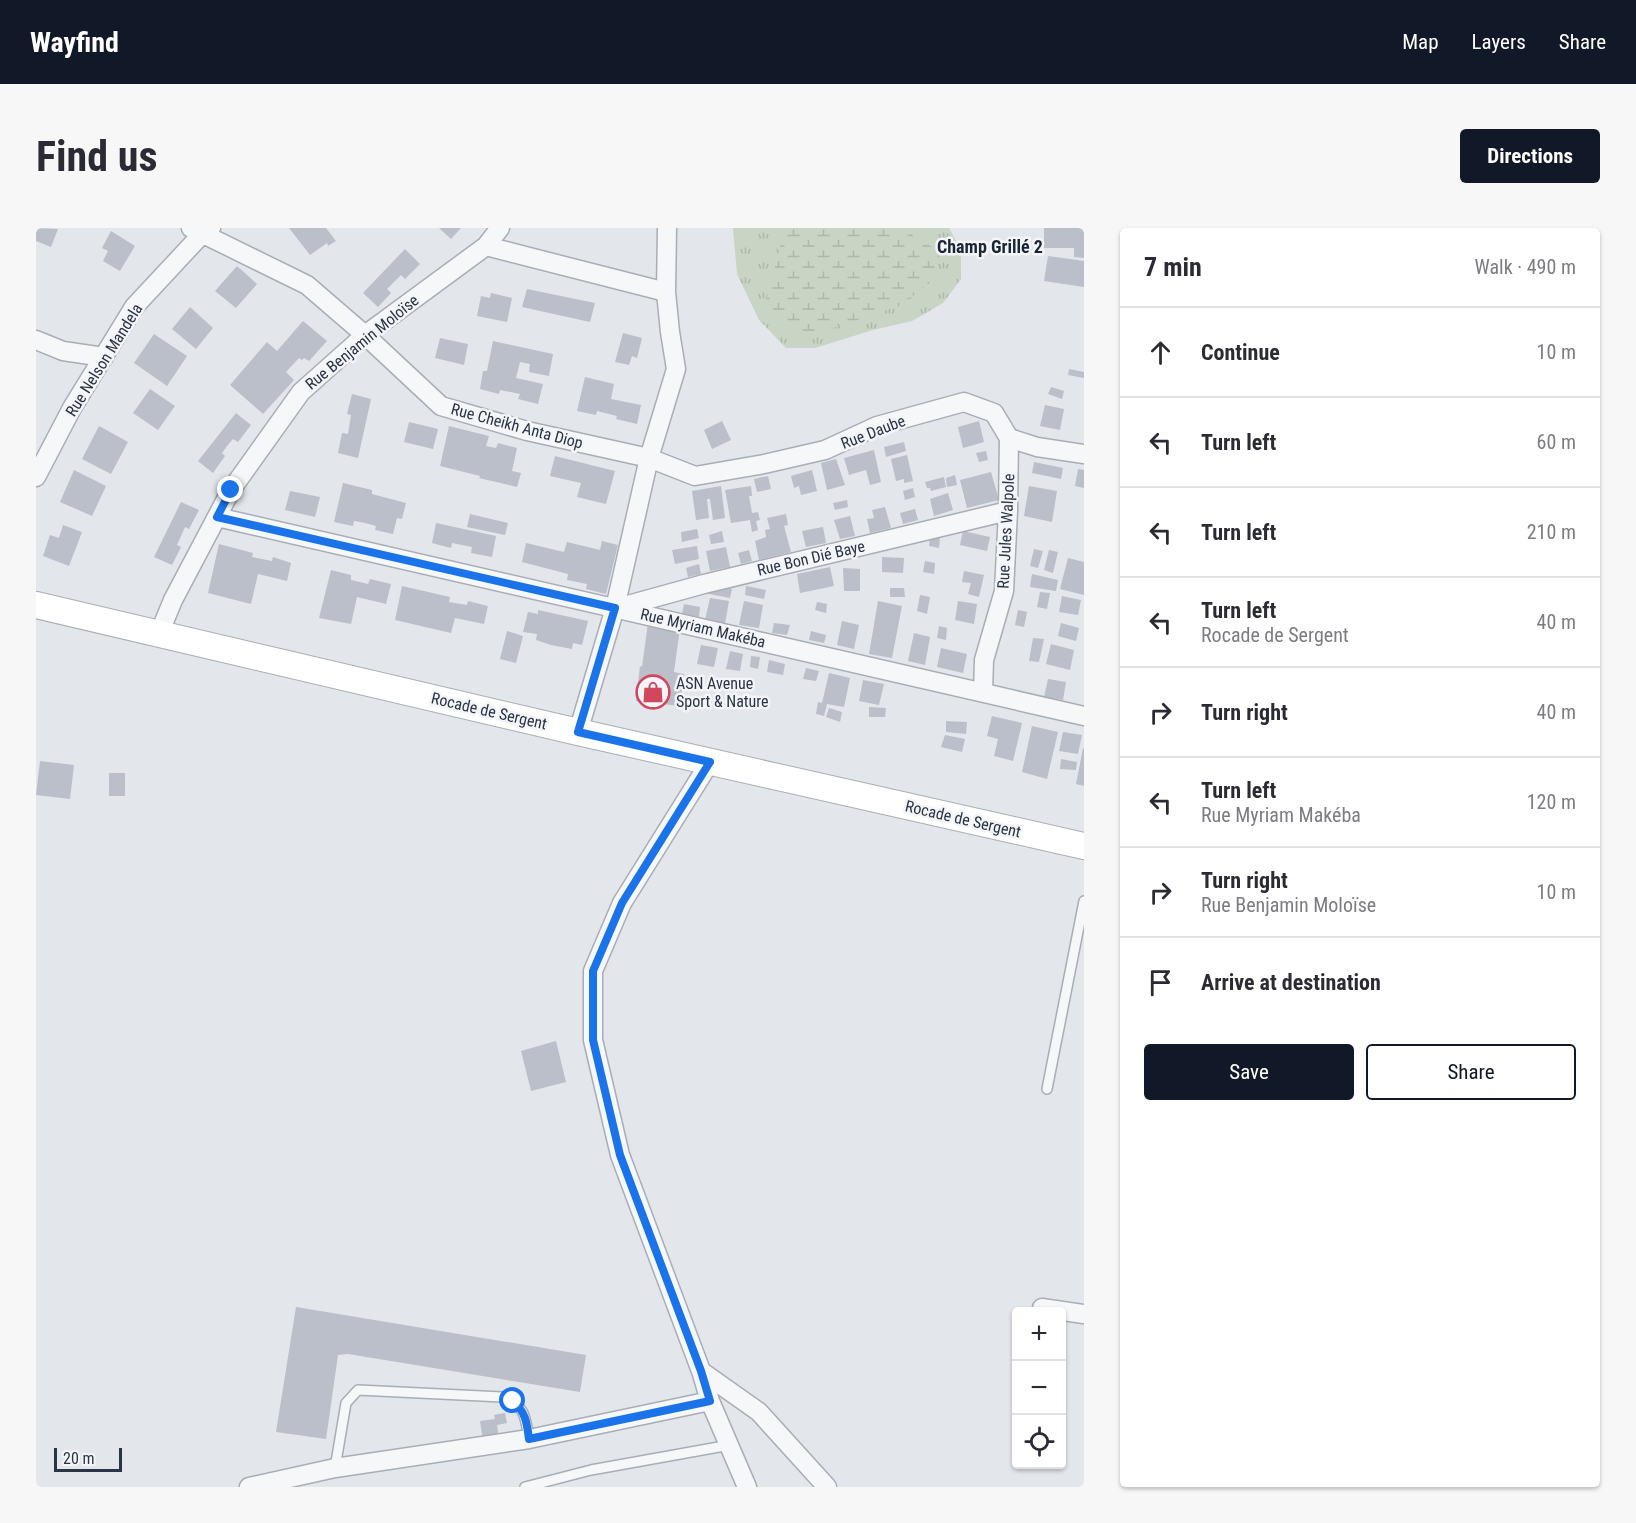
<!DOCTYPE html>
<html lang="en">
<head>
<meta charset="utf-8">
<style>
	:root { --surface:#fff; --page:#f7f7f7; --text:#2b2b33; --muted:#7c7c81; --line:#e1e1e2; --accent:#111827 }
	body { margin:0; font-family:"Roboto Condensed",sans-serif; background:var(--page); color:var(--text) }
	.controls { position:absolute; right:18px; bottom:18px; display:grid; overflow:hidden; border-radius:6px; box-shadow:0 2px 4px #0004 }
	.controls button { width:54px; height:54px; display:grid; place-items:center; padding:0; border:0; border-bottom:2px solid var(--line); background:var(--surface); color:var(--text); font:30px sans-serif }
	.scale { position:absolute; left:18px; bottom:15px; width:68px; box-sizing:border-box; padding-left:6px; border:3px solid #2a3444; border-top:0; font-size:16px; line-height:21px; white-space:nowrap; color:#2a3444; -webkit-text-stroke:4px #f3f5f8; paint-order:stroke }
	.stop { position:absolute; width:18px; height:18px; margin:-14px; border:4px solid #1a73e8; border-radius:50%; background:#fff }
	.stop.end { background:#1a73e8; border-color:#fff; box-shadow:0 2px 6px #0008 }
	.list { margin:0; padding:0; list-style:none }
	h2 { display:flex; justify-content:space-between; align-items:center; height:78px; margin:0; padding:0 24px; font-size:26px }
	h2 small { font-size:20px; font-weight:400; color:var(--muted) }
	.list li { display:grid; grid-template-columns:39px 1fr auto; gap:18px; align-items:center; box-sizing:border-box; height:90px; padding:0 24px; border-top:2px solid var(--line) }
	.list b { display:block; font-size:22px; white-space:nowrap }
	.list p { margin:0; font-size:20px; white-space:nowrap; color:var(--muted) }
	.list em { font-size:20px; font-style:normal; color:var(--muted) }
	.actions { display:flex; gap:12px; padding:18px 24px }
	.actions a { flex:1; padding:14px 0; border:2px solid var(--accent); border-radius:6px; text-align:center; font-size:21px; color:var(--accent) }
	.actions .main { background:var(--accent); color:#fff }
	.icon { flex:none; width:33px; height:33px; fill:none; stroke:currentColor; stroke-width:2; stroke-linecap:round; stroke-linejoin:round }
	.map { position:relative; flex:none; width:1048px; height:1259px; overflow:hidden; border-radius:6px }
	header { display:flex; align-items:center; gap:36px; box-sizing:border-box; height:84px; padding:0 30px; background:var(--accent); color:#fff }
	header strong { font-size:28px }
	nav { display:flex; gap:33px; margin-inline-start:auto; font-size:21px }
	.intro { display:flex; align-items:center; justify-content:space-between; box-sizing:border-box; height:144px; padding:0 36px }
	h1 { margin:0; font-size:42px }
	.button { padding:15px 27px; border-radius:6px; background:var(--accent); color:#fff; font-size:21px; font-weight:700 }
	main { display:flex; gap:36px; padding:0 36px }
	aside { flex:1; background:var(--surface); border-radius:6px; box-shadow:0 2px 4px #0004 }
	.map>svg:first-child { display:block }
	.grass { fill:url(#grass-tufts) }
	.wetland { fill:url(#wetland-marsh) }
	.building { fill:#babfc9 }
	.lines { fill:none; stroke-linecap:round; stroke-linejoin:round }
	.lane-casing { stroke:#a8adb6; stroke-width:12 }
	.street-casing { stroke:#a8adb6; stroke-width:21 }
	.secondary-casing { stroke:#a8adb6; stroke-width:28 }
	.lane { stroke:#f6f7f9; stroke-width:9 }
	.street { stroke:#f6f7f9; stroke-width:18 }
	.secondary { stroke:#fff; stroke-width:26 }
	.route { stroke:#1a73e8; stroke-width:8 }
	.labels { text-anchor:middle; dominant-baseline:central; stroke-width:5; stroke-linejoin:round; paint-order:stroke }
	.street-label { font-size:16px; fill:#2a3444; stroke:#f3f5f8 }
	.poi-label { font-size:16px; fill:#2a3444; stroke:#f3f5f8; text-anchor:start }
	.neighbourhood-label { font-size:18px; font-weight:bold; fill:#1c2535; stroke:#f3f5f8 }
</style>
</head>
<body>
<header>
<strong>Wayfind</strong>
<nav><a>Map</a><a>Layers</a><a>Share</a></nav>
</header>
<div class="intro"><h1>Find us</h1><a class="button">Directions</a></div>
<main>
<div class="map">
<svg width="1048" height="1259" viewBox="0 0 1048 1259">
	<defs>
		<pattern id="grass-tufts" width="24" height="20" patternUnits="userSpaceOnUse" patternTransform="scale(1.5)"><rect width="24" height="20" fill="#c9d5c4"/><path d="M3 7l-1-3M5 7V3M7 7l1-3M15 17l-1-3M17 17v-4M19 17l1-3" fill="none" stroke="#adb7aa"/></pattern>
		<pattern id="wetland-marsh" width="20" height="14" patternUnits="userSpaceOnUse" patternTransform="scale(1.5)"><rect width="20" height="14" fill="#c9d5c4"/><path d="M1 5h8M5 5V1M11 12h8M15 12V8" fill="none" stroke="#adb7aa"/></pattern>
	</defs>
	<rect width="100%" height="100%" fill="#e3e6eb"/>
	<path class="grass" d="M697,0H913L925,22V51L907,75L876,93L837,102L779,120H750L723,92L701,46Z"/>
	<path class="wetland" d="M749,0H874L875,7L905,24L894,54L866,77L800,99L759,107L730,73Z"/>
	<path class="building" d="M0,0L22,1L15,19L0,13Z
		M253,0H290L300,13L292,18L291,15L274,27Z
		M403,0H425L415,11Z
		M1008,0H1048V30L1038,29V20H1008Z
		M75,3L99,18L84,43L67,33L72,23L66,20Z
		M369,21L384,36L369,51L365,47L351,61L355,65L342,79L327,65Z
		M1012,28L1048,33V59L1008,53Z
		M201,38L221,56L200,80L179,63Z
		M491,61L559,75L554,94L486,79Z
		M455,65L476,70L471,94L441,88L445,68L454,70Z
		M154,79L177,100L160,121L136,101Z
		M267,93L291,113L273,133L268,130L266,132L263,130L250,144L258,152L227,186L194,157L231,114L241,123Z
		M587,105L606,110L601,130L596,128L593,137L579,134Z
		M118,106L151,128L131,158L98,135Z
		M404,110L432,116L428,137L399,130Z
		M457,113L517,126L513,148L493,144L494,136L484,134L480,150L507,156L502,176L482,171L484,166L464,162L463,166L444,161L447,143H451Z
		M1033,141L1048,144V150L1032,147Z
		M549,149L578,156L575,171L605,177L601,196L580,191L581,188L561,183L560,187L541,183Z
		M1015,159L1028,163L1026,171L1012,166Z
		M114,161L139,178L122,202L97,185Z
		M316,166L335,171L322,230L302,225L306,205L312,206L315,187L311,186Z
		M1009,177L1028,181L1024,202L1004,198Z
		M200,185L215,197L202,214L197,211L191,218L186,225L189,228L177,245L162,233Z
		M686,193L695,212L676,221L668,202Z
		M943,193L948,214L927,220L922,199Z
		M373,194L402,201L397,221L368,214Z
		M63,198L92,214L75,246L46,231Z
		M413,198L453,208L450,218L460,220L462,215L481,220L476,243L485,245L481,259L443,250L444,248L404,238Z
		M868,214L870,223L850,229L848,219Z
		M838,222L845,254L834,257L830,242L813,247L808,230Z
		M950,223L952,232L943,234L940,225Z
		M871,227L877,253L868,255V251L860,253L855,231Z
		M519,228L579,243L570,276L541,269L545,255L514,248Z
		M800,231L809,257L791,262L785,235Z
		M998,234L1027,240L1025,251L996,245Z
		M1042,241L1048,242V260L1039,258Z
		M38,242L70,258L56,288L24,274Z
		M776,242L781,263L765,267L763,258L758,260L755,248Z
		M955,244L963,272L931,280L924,252Z
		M919,247L921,257L911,259L910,250Z
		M732,248L735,261L721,264L718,251Z
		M908,249L910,259L895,263L894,260H891L889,254Z
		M307,255L336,262V266L370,275L366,291L361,290L357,306L339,302L340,298L329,295L318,293L317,298L298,294Z
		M685,258L689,290L677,292L674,271H671L673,290L660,292L656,263Z
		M715,258L716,268H713L716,285L722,284L724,292L720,293L722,302L716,304L714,292L695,295L689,262Z
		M993,258L1021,263L1016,294L988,288Z
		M877,260L879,269L869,272L867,263Z
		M254,263L284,269L279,289L249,282Z
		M912,265L917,282L898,288L894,271Z
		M811,272L812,279L799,282L797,275Z
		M145,274L163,282L153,301L149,299L141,317L145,319L136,337L118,329Z
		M849,279L855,300L834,305L831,291L838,290L836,282Z
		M879,281L882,292L867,296L864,285Z
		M434,286L472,295L469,307L431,299Z
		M750,286L752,297L748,298L755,324L723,332L719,313L730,309L729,302L734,301L731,290Z
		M814,288L819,308L804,311L798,292Z
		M400,295L460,308L456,329L435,325L436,319L416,315L415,320L396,315Z
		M27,297L46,304L33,338L7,328L14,307L23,310Z
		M787,299L790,315L770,319L766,303Z
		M661,301L663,310L646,314L645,304Z
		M686,303L688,314L675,316L673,307Z
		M927,303L954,309L951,323L924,317Z
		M894,308L904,309L903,320L893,318Z
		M566,313L582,317L570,366L550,361L551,356L531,352L532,346L486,334L490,315L528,324L531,314L564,322Z
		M183,316L217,325L216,329L236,333L237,329L255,335L251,353L222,346L215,376L172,365Z
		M661,318L663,331L639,336L636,322Z
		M690,319L694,339L674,343L670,323Z
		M998,321L1007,323L1002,340L994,338Z
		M713,322L716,333L705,336L702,325Z
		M1013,322L1022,324L1017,345L1008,342Z
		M846,329L868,330L867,345L846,344Z
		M1032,330L1048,334V367L1024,361Z
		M889,333L899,335L898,346L887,344Z
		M663,336L665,346L652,349L650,340Z
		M794,339L798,358L764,365L761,346Z
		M807,340L824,341V363H808Z
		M295,342L315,347V352L324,354L332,356L334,351L355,356L350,376L321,369L315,396L283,390Z
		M928,343L948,347L943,369L932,366L935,355L926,354Z
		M996,346L1022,352L1020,363L994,359Z
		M366,358L414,369L413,374L431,377L432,373L452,378L448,396L419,390L415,405L359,392Z
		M684,358L696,361L694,370L668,365Z
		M710,358L730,362L728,371L709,367Z
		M854,360H868L869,369H854Z
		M1004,364L1014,365L1011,381L1001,379Z
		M884,367L894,369L891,386L881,383Z
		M1026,368L1045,372L1042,387L1023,384Z
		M674,370L693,373L689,396L669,392Z
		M708,373L727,377L723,400L703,397Z
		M842,373L866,378L856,430L833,426Z
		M922,373L941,376L938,396L919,392Z
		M781,374L791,376L790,385L779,382Z
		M648,376L664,379L663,389L646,386Z
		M502,382L552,393L546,417L537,415L536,421L515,417L500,412L501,406L487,404L492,384L502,386Z
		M982,382L991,384L988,399L979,397Z
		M806,393L823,397L818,421L801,417Z
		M612,395L644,400L638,444L648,446L644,478L600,473L604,438L606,439Z
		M738,395L754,397L751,407L736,405Z
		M1025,395L1043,400L1040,413L1022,408Z
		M903,398L911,400L910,412L901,410Z
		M471,403L487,408L480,435L464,431Z
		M775,403L790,407L788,415L773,412Z
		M878,405L894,409L889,437L872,433Z
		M997,410L1008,411L1003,434L993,433Z
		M1015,416L1038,422L1034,442L1010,436Z
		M665,417L682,420L678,439L661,436Z
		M905,420L931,426L927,445L901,439Z
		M694,423L707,426L704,443L690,441Z
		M715,428L724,429L722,441L714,439Z
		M733,432L749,436L747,447L731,444Z
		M770,440L783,443L780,453L767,451Z
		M793,445L814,450L808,479L791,476L788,488L780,486L782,474L786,475Z
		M1012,451L1030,454L1027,472L1008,469Z
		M827,452L848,456L843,477L823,473Z
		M833,479L850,480L849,489H833Z
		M793,480L806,484L804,494L790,489Z
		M956,488L986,495L977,533L958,528L962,511L951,508Z
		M910,493L931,494L930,506L910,504Z
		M996,498L1022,504L1011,551L986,544Z
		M1027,504L1046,507L1042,526L1023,523Z
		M909,507L929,511L926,524L905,519Z
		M1047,520L1048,521V558L1040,556Z
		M1025,531L1041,534L1040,542L1024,541Z
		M4,533L38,537L34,571L0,567Z
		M73,545H89V568H73Z
		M520,813L530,854L495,863L485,823Z
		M260,1079L550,1127L544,1164L312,1126L302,1127L290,1211L240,1204Z
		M469,1185L471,1195L461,1197L463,1210L447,1213L444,1193L459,1191L458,1187Z"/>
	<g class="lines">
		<g class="lane-casing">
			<path id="lane" d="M1011,861L1048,673
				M299,1240L310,1175L322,1162L466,1169C490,1178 489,1188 493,1211
				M489,1259L555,1242L694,1217"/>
		</g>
		<g class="street-casing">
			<path id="street" d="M155,0L271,57L329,107L405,178L491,203L613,230L659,248L728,236L789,222L841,198L928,174L958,185L973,210L1001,219L1048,226
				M450,18L630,64L634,104L640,141L613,230L579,380L542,504
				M630,64L631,0
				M0,112L27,123L68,129
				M0,249L36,180L98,79L166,6L175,0
				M181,289L1048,488
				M581,380L668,356L972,283
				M123,406L137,372L195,262L265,164L329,107L450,18L464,0
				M947,464L948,432L968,363L972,283L973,210
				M674,534L586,675L557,743V812L584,927L665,1143L674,1173L711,1259
				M1006,1080L1048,1086
				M665,1143L723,1184L791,1259
				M213,1259L299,1240L493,1211L674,1173"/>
		</g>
		<g class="secondary-casing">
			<path id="secondary" d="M0,377L542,504L1048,618"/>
		</g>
		<use href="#lane" class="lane"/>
		<use href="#street" class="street"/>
		<use href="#secondary" class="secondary"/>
	</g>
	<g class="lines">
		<path class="route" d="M195,262L181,289L579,380L542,504L674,534L586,675L557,743V812L584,927L665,1143L674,1173L493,1211C491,1196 490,1184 477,1173"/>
	</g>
	<defs>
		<g id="shop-ring" transform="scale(1.725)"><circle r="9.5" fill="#f3f5f8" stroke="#d1475e" stroke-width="1.5"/><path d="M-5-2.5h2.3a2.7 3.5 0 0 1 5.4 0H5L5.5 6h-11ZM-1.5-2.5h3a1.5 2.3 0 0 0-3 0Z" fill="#d1475e"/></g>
	</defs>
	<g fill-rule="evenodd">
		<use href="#shop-ring" x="617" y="464"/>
	</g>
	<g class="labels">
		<g class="street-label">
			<text transform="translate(326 114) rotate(-39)">Rue Benjamin Moloïse</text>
			<text transform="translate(68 132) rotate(-58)">Rue Nelson Mandela</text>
			<text transform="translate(481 198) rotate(15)">Rue Cheikh Anta Diop</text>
			<text transform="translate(837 204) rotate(-21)">Rue Daube</text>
			<text transform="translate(970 303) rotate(-87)">Rue Jules Walpole</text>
			<text transform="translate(775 330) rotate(-13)">Rue Bon Dié Baye</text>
			<text transform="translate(667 400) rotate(13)">Rue Myriam Makéba</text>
			<text transform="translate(453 483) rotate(13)">Rocade de Sergent</text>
			<text transform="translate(927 591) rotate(13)">Rocade de Sergent</text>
		</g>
		<g class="poi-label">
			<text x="640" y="455">ASN Avenue<tspan x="640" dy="18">Sport &amp; Nature</tspan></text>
		</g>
		<g class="neighbourhood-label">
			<text x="954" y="18">Champ Grillé 2</text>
		</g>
	</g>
</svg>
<div class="controls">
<button>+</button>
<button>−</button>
<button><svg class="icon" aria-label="locate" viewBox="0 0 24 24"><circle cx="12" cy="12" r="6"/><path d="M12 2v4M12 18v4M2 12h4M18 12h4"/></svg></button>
</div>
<div class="scale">20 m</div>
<div class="stop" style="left:477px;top:1173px"></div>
<div class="stop end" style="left:195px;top:262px"></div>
</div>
<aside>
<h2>7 min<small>Walk · 490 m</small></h2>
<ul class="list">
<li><svg class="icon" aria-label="ahead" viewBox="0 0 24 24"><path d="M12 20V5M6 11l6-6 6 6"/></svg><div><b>Continue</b></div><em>10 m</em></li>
<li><svg class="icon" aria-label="left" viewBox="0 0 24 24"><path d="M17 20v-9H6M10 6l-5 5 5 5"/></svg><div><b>Turn left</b></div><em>60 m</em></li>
<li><svg class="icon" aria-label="left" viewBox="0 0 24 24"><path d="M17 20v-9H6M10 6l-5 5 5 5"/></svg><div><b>Turn left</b></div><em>210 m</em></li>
<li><svg class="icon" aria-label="left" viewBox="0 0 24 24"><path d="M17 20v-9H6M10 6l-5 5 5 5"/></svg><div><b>Turn left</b><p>Rocade de Sergent</p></div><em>40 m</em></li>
<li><svg class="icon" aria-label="right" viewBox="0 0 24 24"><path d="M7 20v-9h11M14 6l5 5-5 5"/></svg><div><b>Turn right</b></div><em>40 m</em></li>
<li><svg class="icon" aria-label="left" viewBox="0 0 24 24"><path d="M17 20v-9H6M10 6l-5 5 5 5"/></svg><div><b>Turn left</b><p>Rue Myriam Makéba</p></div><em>120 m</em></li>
<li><svg class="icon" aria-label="right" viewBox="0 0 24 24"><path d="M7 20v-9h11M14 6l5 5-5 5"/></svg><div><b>Turn right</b><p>Rue Benjamin Moloïse</p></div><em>10 m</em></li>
<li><svg class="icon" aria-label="arrive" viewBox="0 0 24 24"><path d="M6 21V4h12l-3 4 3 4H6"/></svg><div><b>Arrive at destination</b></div></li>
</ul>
<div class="actions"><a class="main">Save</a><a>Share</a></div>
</aside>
</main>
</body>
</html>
